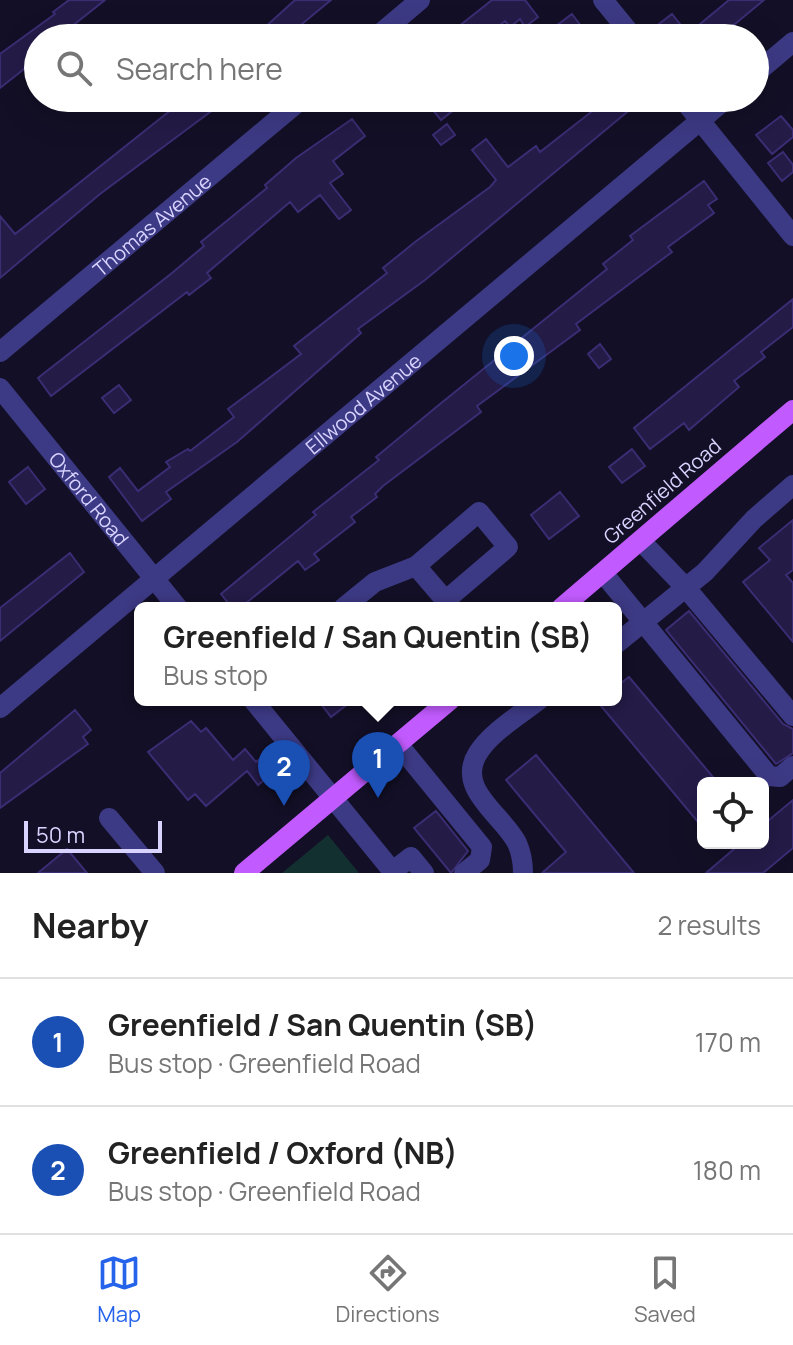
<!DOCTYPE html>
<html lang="en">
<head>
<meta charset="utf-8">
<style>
	:root { --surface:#fff; --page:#f2f2f2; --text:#222; --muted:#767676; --line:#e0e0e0; --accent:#2563eb }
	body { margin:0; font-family:Manrope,sans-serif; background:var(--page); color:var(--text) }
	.controls { position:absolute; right:24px; bottom:24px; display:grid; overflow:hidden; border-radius:12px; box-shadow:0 8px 32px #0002 }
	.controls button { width:72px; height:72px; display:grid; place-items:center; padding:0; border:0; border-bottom:2px solid var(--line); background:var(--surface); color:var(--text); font:40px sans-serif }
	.scale { position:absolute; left:24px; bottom:20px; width:138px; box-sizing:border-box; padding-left:8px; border:4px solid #d9d4ff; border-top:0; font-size:22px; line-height:28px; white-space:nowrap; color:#d9d4ff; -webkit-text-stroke:6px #130f26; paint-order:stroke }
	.you { position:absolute; left:514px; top:356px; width:28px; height:28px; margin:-20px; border:6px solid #fff; border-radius:50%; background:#1a73e8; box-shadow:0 0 0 12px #1a73e833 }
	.badge { display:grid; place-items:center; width:52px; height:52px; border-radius:50%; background:var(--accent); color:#fff; font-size:26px; font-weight:700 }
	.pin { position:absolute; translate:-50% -66px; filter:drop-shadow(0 2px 4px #0008) }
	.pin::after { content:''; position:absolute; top:42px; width:28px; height:24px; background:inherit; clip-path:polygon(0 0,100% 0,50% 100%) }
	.popup { position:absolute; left:134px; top:602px; width:488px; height:104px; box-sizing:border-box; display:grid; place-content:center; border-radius:12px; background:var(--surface); filter:drop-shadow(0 2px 6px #0005); font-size:26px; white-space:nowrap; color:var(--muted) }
	.popup b { font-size:30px; color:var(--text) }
	.popup::after { content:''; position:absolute; left:50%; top:100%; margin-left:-16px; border:16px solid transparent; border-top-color:var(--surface) }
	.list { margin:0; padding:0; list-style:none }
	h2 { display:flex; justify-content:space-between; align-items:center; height:104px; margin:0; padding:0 32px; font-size:34px }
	h2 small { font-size:26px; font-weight:400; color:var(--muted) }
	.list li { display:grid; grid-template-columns:52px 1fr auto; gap:24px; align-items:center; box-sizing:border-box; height:128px; padding:0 32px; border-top:2px solid var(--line) }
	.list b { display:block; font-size:30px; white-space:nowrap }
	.list p { margin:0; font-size:26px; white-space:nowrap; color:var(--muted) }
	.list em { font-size:26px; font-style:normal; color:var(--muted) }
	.icon { flex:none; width:44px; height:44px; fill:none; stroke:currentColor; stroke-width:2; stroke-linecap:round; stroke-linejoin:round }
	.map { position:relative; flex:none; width:793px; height:873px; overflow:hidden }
	.search { position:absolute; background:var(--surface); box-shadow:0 8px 32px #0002; left:24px; right:24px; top:24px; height:88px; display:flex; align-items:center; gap:20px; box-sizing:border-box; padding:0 28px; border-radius:44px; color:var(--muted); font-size:30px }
	.sheet { height:360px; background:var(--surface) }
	nav { display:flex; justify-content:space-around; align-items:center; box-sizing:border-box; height:112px; border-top:2px solid var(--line); background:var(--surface); font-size:22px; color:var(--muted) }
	nav a { display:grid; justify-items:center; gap:4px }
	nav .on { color:var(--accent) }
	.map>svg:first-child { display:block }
	.green { fill:#12302f }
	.building { fill:#241b47; stroke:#3b2d73; stroke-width:2 }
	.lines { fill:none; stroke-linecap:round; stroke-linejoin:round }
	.minor { stroke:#3d3a85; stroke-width:20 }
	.major { stroke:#c25bff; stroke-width:20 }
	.labels { text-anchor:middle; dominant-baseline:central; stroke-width:8; stroke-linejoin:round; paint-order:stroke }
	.street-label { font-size:20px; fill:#d9d4ff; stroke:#130f26 }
</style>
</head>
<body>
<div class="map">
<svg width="793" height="873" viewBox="0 0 793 873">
	<rect width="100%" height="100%" fill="#130f26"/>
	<path class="green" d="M328,835L359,873H282Z"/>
	<path class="building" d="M69,0H105L57,38H38V58L0,88V54L55,14L53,12Z
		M295,0H331L285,38H253Z
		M492,0H525L538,17L525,27L520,19L510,27L505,21L484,38H466L458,27Z
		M729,0H764L718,38H670L659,24L672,14L688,34Z
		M572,14L584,30L574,38H566L556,26Z
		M186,98H229L100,194L0,278V216L15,234Z
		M423,98H469L441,120Z
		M609,98H644L425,280L358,329L361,333L237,442L166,492L171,499L142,521L109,477L120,468L138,491L170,467L166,462L188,449L190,451L234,417L228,409L301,354L294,346L387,273L383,268L415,242L490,187L496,180L472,150L486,139L508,167L536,146L540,152Z
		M781,116L793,130V137L772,154L756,135Z
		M352,119L365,136L333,161L343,174L330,183L351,210L339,219L320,195L298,212L290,202L207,273L211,278L189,295L187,292L51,396L38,378L172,273L204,246L201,242L267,188L265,185L296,158Z
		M447,124L455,135L441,145L433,135Z
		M783,152L793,165V172L782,181L768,163Z
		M704,181L717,199L708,205L714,213L668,247L672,252L576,324L580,330L477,406L481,412L383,486L375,494L377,497L351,517L355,522L314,554L319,560L305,570L298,561L240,608H232L221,594L316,515L313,512L379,460L376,457L440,404L607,269L603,264L633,240L630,236Z
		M793,299V327L761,352L765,357L734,381L739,387L689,430L684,423L650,449L634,428Z
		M600,344L611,359L599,368L588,354Z
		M119,385L131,400L114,413L102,398Z
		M632,449L645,466L622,483L609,467Z
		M28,467L45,489L26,504L9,482Z
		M560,492L579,516L549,539L531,515Z
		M793,520V570L786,575L793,583V642L743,582L770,560L759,548Z
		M70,553L84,572L0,641V608Z
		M689,611L783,724L793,729V753L776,764L666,630Z
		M629,677L718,783H703V828L596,700H616V687Z
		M318,700H353L331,717Z
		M75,710L91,730L83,737L88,744L0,808V773Z
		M191,721L201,732L206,728L233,760L245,749L256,762L267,753L279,768L258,785L247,771L206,806L195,794L188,800L148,752Z
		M536,755L634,873H542L566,852L506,780Z
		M793,800V848L763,873H706L741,843H763V825Z
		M436,811L468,851L451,873L414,828Z
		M67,849L87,873H38Z"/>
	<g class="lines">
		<g class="minor">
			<path d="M603,0L634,38"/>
			<path d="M375,38L420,0"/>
			<path d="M755,74L793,42"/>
			<path d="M682,98L793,236"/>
			<path id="s1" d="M0,352L303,98"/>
			<path id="s2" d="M0,388L178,608"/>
			<path d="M641,541L686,588L793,716"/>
			<path d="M416,566L479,512L508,547L446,600"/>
			<path d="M603,573L769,776L780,777L793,766"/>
			<path d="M343,608L375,582L416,566L452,608"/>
			<path d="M616,644L705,572L754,519L793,485"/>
			<path d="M253,700L394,873"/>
			<path id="s3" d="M0,708L727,98"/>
			<path d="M398,744L482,847L480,860L464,873"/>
			<path d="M109,818L155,873"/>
			<path d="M393,871L411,857L424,873"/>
			<path d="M523,873C523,863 521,852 517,843C503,815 455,789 478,753C491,732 520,715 539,700"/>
		</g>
		<path class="major" d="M561,608L793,410
			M244,873L450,700"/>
	</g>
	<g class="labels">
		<g class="street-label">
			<text stroke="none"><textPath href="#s1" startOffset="198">Thomas Avenue</textPath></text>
			<text stroke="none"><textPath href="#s3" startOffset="474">Ellwood Avenue</textPath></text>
			<text transform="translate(662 491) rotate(-41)">Greenfield Road</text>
			<text stroke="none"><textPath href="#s2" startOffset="142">Oxford Road</textPath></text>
		</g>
	</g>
</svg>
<div class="controls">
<button><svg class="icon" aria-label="locate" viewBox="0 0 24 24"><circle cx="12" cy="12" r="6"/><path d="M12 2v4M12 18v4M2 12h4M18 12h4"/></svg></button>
</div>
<div class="scale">50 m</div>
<div class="you"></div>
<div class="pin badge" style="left:378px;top:798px;background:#1a4fb4">1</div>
<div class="popup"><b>Greenfield / San Quentin (SB)</b>Bus stop</div>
<div class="pin badge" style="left:284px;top:806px;background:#1a4fb4">2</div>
<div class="search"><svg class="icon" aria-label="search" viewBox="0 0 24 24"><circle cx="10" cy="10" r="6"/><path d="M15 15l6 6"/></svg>Search here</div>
</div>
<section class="sheet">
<h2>Nearby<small>2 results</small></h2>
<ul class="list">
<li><span class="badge" style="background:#1a4fb4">1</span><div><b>Greenfield / San Quentin (SB)</b><p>Bus stop · Greenfield Road</p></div><em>170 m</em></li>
<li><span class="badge" style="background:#1a4fb4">2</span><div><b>Greenfield / Oxford (NB)</b><p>Bus stop · Greenfield Road</p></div><em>180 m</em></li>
</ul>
</section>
<nav>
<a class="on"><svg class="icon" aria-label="map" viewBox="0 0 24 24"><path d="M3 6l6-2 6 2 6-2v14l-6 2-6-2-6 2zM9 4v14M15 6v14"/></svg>Map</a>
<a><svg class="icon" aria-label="directions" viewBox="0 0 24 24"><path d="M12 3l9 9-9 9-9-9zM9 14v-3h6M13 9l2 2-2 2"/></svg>Directions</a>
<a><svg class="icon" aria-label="saved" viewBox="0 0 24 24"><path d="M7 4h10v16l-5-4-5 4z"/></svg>Saved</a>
</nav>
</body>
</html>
